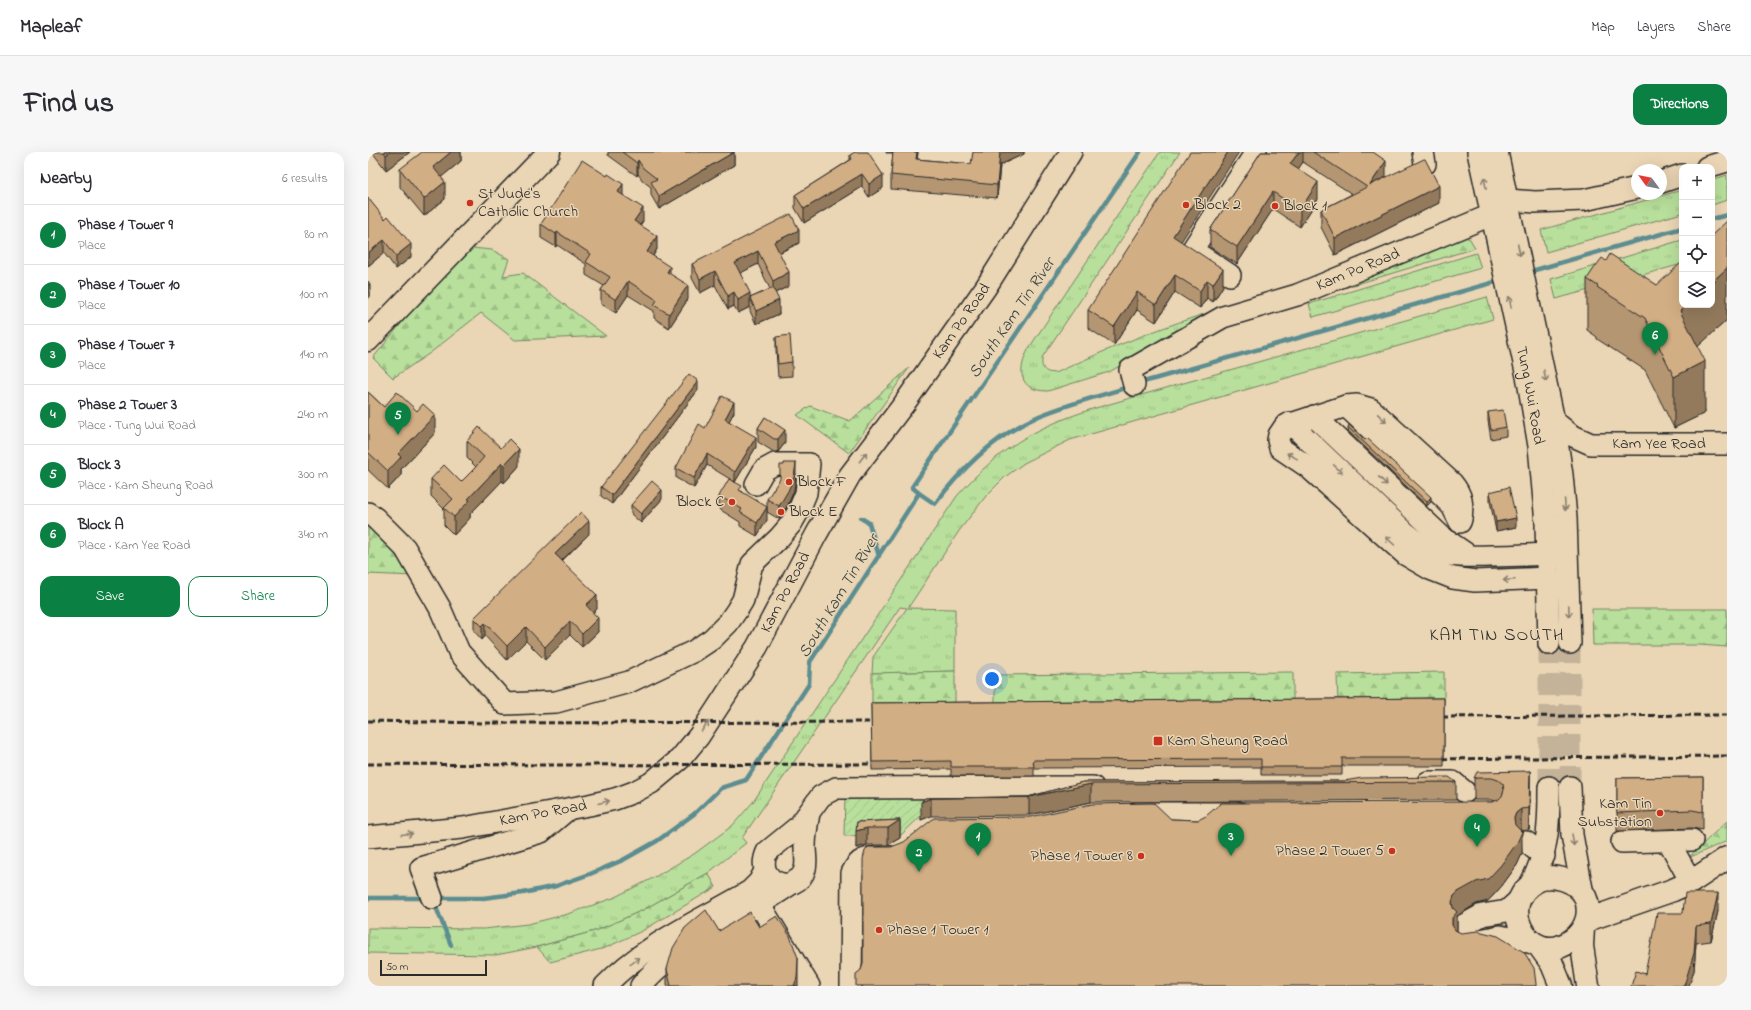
<!DOCTYPE html>
<html lang="en">
<head>
<meta charset="utf-8">
<style>
	:root { --surface:#fff; --page:#f7f7f7; --text:#2b2b33; --muted:#7c7c81; --line:#e1e1e2; --accent:#0b8043 }
	body { margin:0; font-family:"Indie Flower",sans-serif; background:var(--page); color:var(--text) }
	.controls { position:absolute; right:12px; top:12px; display:grid; overflow:hidden; border-radius:8px; box-shadow:0 4px 16px #0002 }
	.controls button { width:36px; height:36px; display:grid; place-items:center; padding:0; border:0; border-bottom:1px solid var(--line); background:var(--surface); color:var(--text); font:20px sans-serif }
	.compass { position:absolute; left:1263px; top:12px; width:36px; height:36px; border-radius:50%; background:var(--surface); box-shadow:0 4px 16px #0002; rotate:303deg }
	.scale { position:absolute; left:12px; bottom:10px; width:107px; box-sizing:border-box; padding-left:4px; border:2px solid #2b2b2b; border-top:0; font-size:11px; line-height:14px; white-space:nowrap; color:#2b2b2b; -webkit-text-stroke:3px #ead5b4; paint-order:stroke }
	.you { position:absolute; left:624px; top:527px; width:14px; height:14px; margin:-10px; border:3px solid #fff; border-radius:50%; background:#1a73e8; box-shadow:0 0 0 6px #1a73e833 }
	.badge { display:grid; place-items:center; width:26px; height:26px; border-radius:50%; background:var(--accent); color:#fff; font-size:13px; font-weight:700 }
	.pin { position:absolute; translate:-50% -33px; filter:drop-shadow(0 1px 2px #0008) }
	.pin::after { content:''; position:absolute; top:21px; width:14px; height:12px; background:inherit; clip-path:polygon(0 0,100% 0,50% 100%) }
	.list { margin:0; padding:0; list-style:none }
	h2 { display:flex; justify-content:space-between; align-items:center; height:52px; margin:0; padding:0 16px; font-size:17px }
	h2 small { font-size:13px; font-weight:400; color:var(--muted) }
	.list li { display:grid; grid-template-columns:26px 1fr auto; gap:12px; align-items:center; box-sizing:border-box; height:60px; padding:0 16px; border-top:1px solid var(--line) }
	.list b { display:block; font-size:15px; white-space:nowrap }
	.list p { margin:0; font-size:13px; white-space:nowrap; color:var(--muted) }
	.list em { font-size:13px; font-style:normal; color:var(--muted) }
	.actions { display:flex; gap:8px; padding:12px 16px }
	.actions a { flex:1; padding:9px 0; border:1px solid var(--accent); border-radius:12px; text-align:center; font-size:14px; color:var(--accent) }
	.actions .main { background:var(--accent); color:#fff }
	.icon { flex:none; width:22px; height:22px; fill:none; stroke:currentColor; stroke-width:2; stroke-linecap:round; stroke-linejoin:round }
	.map { position:relative; flex:none; width:1359px; height:834px; overflow:hidden; border-radius:12px }
	header { display:flex; align-items:center; gap:24px; box-sizing:border-box; height:56px; padding:0 20px; background:var(--surface); border-bottom:1px solid var(--line) }
	header strong { font-size:19px }
	nav { display:flex; gap:22px; margin-inline-start:auto; font-size:14px }
	.intro { display:flex; align-items:center; justify-content:space-between; box-sizing:border-box; height:96px; padding:0 24px }
	h1 { margin:0; font-size:28px }
	.button { padding:10px 18px; border-radius:12px; background:var(--accent); color:#fff; font-size:14px; font-weight:700 }
	main { display:flex; gap:24px; padding:0 24px }
	aside { flex:1; background:var(--surface); border-radius:12px; box-shadow:0 4px 16px #0002 }
	.map>svg:first-child { display:block }
	.grass { fill:url(#grass-tufts); stroke:#728563 }
	.forest { fill:url(#forest-firs); stroke:#728563 }
	.garden { fill:url(#garden-furrows); stroke:#728563 }
	.lines { fill:none; stroke-linecap:round; stroke-linejoin:round }
	.stream { stroke:#5c8d90; stroke-width:4.5 }
	.minor-tunnel { stroke:#c4b399; stroke-width:21; stroke-dasharray:21 10; stroke-linecap:butt }
	.minor-casing { stroke:#2b2b2b; stroke-width:24 }
	.major-casing { stroke:#2b2b2b; stroke-width:25 }
	.minor { stroke:#ead5b4; stroke-width:21 }
	.major { stroke:#ead5b4; stroke-width:22 }
	.rail { stroke:#2b2b2b; stroke-width:3; stroke-dasharray:6 3; stroke-linecap:butt }
	.wall { fill:#b59672; stroke:#2b2b2b; fill-rule:evenodd }
	.shaded-wall { fill:#937a5c; stroke:#2b2b2b }
	.building { fill:#d2ae84; stroke:#2b2b2b }
	.oneway { stroke:#8a8070 }
	.poi-dot { fill:#c8321e; stroke:#ead5b4; stroke-width:1.5 }
	.labels { text-anchor:middle; dominant-baseline:central; stroke-width:3; stroke-linejoin:round; paint-order:stroke }
	.poi-label { font-size:16px; fill:#2b2b2b; stroke:#ead5b4; text-anchor:start }
	.street-label { font-size:16px; fill:#2b2b2b; stroke:#ead5b4 }
	.water-label { font-size:17px; font-style:italic; fill:#374344; stroke:#ead5b4 }
	.quarter-label { font-size:18px; letter-spacing:1px; fill:#2b2b2b; stroke:#ead5b4 }
</style>
</head>
<body>
<header>
<strong>Mapleaf</strong>
<nav><a>Map</a><a>Layers</a><a>Share</a></nav>
</header>
<div class="intro"><h1>Find us</h1><a class="button">Directions</a></div>
<main>
<aside>
<h2>Nearby<small>6 results</small></h2>
<ul class="list">
<li><span class="badge">1</span><div><b>Phase 1 Tower 9</b><p>Place</p></div><em>80 m</em></li>
<li><span class="badge">2</span><div><b>Phase 1 Tower 10</b><p>Place</p></div><em>100 m</em></li>
<li><span class="badge">3</span><div><b>Phase 1 Tower 7</b><p>Place</p></div><em>140 m</em></li>
<li><span class="badge">4</span><div><b>Phase 2 Tower 3</b><p>Place · Tung Wui Road</p></div><em>240 m</em></li>
<li><span class="badge">5</span><div><b>Block 3</b><p>Place · Kam Sheung Road</p></div><em>300 m</em></li>
<li><span class="badge">6</span><div><b>Block A</b><p>Place · Kam Yee Road</p></div><em>340 m</em></li>
</ul>
<div class="actions"><a class="main">Save</a><a>Share</a></div>
</aside>
<div class="map">
<svg width="1359" height="834" viewBox="0 0 1359 834">
	<defs>
		<pattern id="grass-tufts" width="24" height="20" patternUnits="userSpaceOnUse"><rect width="24" height="20" fill="#b8df9b"/><path d="M3 7l-1-3M5 7V3M7 7l1-3M15 17l-1-3M17 17v-4M19 17l1-3" fill="none" stroke="#9ec086"/></pattern>
		<pattern id="forest-firs" width="22" height="20" patternUnits="userSpaceOnUse"><rect width="22" height="20" fill="#b8df9b"/><path d="M5 1l3.5 6h-7zM16 11l3.5 6h-7z" fill="#9ec086"/></pattern>
		<pattern id="garden-furrows" width="10" height="10" patternUnits="userSpaceOnUse"><rect width="10" height="10" fill="#b8df9b"/><path d="M-1 1l2-2M0 10L10 0M9 11l2-2" fill="none" stroke="#9ec086"/></pattern>
	</defs>
	<rect width="100%" height="100%" fill="#ead5b4"/>
	<filter id="ink" filterUnits="userSpaceOnUse"><feTurbulence type="fractalNoise" baseFrequency=".025" numOctaves="2"/><feDisplacementMap in="SourceGraphic" scale="8" xChannelSelector="R" yChannelSelector="G"/><feConvolveMatrix kernelMatrix="1 2 1 2 8 2 1 2 1" color-interpolation-filters="sRGB"/></filter>
	<g filter="url(#ink)">
		<path class="grass" d="M792,0H812L675,204C671,216 678,223 690,220C743,195 796,174 852,157L741,220L680,239C650,239 649,218 661,196Z
			M1359,23V48L1344,53V28Z
			M1314,38V61L1178,100L1173,78Z
			M1314,88V112L1188,147L1183,127Z
			M1108,101L1113,116L945,165L941,152Z
			M1119,145L1125,167L702,288L656,311L637,325L618,344L591,379L540,456L587,457V519L504,521L505,505L539,456L532,455L374,686L378,691L340,721L275,758L230,778L169,795L128,803L0,801V776L116,777L160,772L200,762L245,746L285,726L326,702L364,674L385,650L589,344C631,297 663,277 724,257Z"/>
		<path class="forest" d="M1097,85L1102,87L1107,96L940,147L1091,86Z
			M104,96L124,98L141,107L135,124L155,121L238,184L147,188L113,161L62,201L25,226L5,206L62,136Z
			M541,216L481,301L429,263L442,254L482,269Z
			M0,370L49,402L47,424L0,422Z
			M1224,457H1359V495L1332,493H1225Z
			M587,519V556L504,558V521Z
			M925,520V552L627,556V523Z
			M1076,520V550L970,552L969,522Z
			M1359,669V689L1320,706Z
			M340,721L348,735L274,779L237,796L182,810L169,795L230,778L275,758Z"/>
		<path class="garden" d="M477,644H558V659L533,683L476,684Z"/>
		<g class="lines">
			<path class="stream" d="M1344,67L1359,63
				M1160,120L1314,76
				M772,231L1134,128
				M551,341L567,352C594,316 628,283 671,264C700,252 730,244 761,235
				M493,366L501,371L511,404
				M0,746H59
				M68,746H115L155,741L188,734L222,722L255,708L289,689L326,662L353,636L378,628L441,532L442,510L551,341L544,335L772,0
				M66,750L83,793"/>
			<path class="minor-tunnel" d="M1181,492V635
				M1202,635V491"/>
			<g class="minor-casing">
				<g id="minor">
					<path d="M1055,0L1057,12"/>
					<path id="s1" d="M1110,0L1160,229L1171,294L1178,371L1181,492"/>
					<path d="M1129,0L1186,269L1194,323L1198,366L1202,491"/>
					<path d="M1339,15L1359,9"/>
					<path d="M1293,30L1314,23"/>
					<path d="M1140,48L1167,50L1216,48L1269,36"/>
					<path d="M862,123L824,98L888,0"/>
					<path id="s2" d="M766,233L762,218L855,165L929,143L1123,63"/>
					<path d="M978,254L989,253L1003,257L1084,331C1094,343 1095,352 1093,367"/>
					<path d="M946,264L1075,386L1097,401"/>
					<path id="s3" d="M1186,269L1203,283L1223,292H1359"/>
					<path d="M922,271L1038,381C1068,406 1087,405 1124,404C1142,404 1161,403 1179,402"/>
					<path d="M0,361L7,366L37,396L72,456L91,500L137,552L188,550L261,530L326,499L344,487L360,471L369,458L375,448L384,412L411,386L423,372L431,358L438,341L441,312H407L396,318L388,332"/>
					<path d="M1092,370L1084,354L1073,343L978,254L917,274L911,283L910,288L912,296L940,315L1038,403L1062,417L1085,426L1107,429L1180,426"/>
					<path d="M1060,630H1085L1097,640"/>
					<path d="M1202,635L1204,683L1214,737"/>
					<path d="M441,661C439,672 437,683 437,695C437,702 439,710 437,717C429,745 385,731 399,700L431,674L453,644L468,636L725,635"/>
					<path d="M768,661H871"/>
					<path id="s4" d="M0,685L95,676L221,653L247,647L266,640L283,631L312,607L331,584L389,495L448,383L482,323L536,252L618,135L703,0"/>
					<path d="M1158,690L1176,704"/>
					<path d="M1254,690L1324,688"/>
					<path d="M1301,690L1323,730"/>
					<path d="M1163,731C1181,698 1181,672 1181,635"/>
					<path d="M64,746L53,716L173,680L199,658"/>
					<path d="M392,753L441,834"/>
					<path d="M1096,773L1114,763L1139,759L1150,749"/>
					<path d="M1102,790L1132,784L1166,791"/>
					<path d="M237,834C274,794 335,767 382,739L391,730L397,719"/>
					<path d="M273,834C295,806 326,791 356,774C381,759 405,744 429,728"/>
					<path d="M483,834L484,721C493,701 505,707 523,705"/>
				</g>
			</g>
			<g class="major-casing">
				<path id="major" d="M0,188L181,0
					M1179,725C1203,725 1224,739 1219,766C1217,774 1211,783 1204,788C1161,821 1119,743 1179,725Z
					M1219,768L1305,738L1323,730L1359,706
					M1215,776L1214,794L1220,834
					M1171,794L1184,812L1193,834"/>
			</g>
			<use href="#minor" class="minor"/>
			<use href="#major" class="major"/>
			<path class="rail" d="M1065,565L1359,563
				M0,569L119,571L515,570
				M1065,607L1359,604
				M0,612L190,613L515,612"/>
		</g>
		<path class="wall" d="M4,0H42L18,18Z
			M93,0V9L73,25L77,47L56,64L32,35V17Z
			M240,0H366V13L291,57L283,43V35L275,29L270,22L269,24L240,3Z
			M518,0H550L549,7L603,12L656,0V2L632,13L629,46L523,37V23L525,1H518Z
			M893,0H1005L1018,25L1071,51L967,103L953,75V58L984,42L935,10L930,17L950,47L932,75L905,57L869,112L842,95V78Z
			M482,3L515,36L501,45L494,35L436,71L427,56V43L482,8Z
			M255,43L275,69L272,73L289,97L285,104L302,122L320,147L301,176L286,166V159L260,143L248,161L233,152V138L236,134L218,123V112L189,93L188,95L173,86V72Z
			M0,46L43,105L28,117L16,101L0,114Z
			M813,89L855,134L845,150L839,146L832,156L807,140L788,170L769,158L746,193L720,176V158Z
			M431,91L411,101L421,134L407,141L411,162L388,172L382,159V155L370,161L366,154L360,157L347,133L332,141L324,126V112ZM390,112L402,137L382,146L372,121Z
			M1238,109L1289,133L1359,168L1330,194L1337,261L1306,276L1277,218L1229,187V185L1219,178V127Z
			M408,185L424,210V224L410,225L408,198Z
			M330,238L244,352L233,344V335Z
			M0,240L16,255L67,281L33,317V323L20,337L0,318Z
			M366,260L361,269L388,295L367,330L339,313L326,336L308,326V316L337,276Z
			M1120,260L1138,275V284L1123,287L1120,269Z
			M397,265L417,291L410,300H406L390,290V276Z
			M980,275L1063,350L1059,354L980,279Z
			M99,289L151,314L136,331L134,329L102,362V366L86,383L76,373V357L63,344V327L93,330L108,315L99,306Z
			M428,324L426,338L420,353L411,367L399,360V347Z
			M374,339L399,368L389,384L372,374V370L351,357V344Z
			M1122,340L1148,375L1128,379L1122,349Z
			M294,347L273,371L263,362V353Z
			M221,382L194,409L229,457L225,460L230,480L214,495L202,483L177,508L158,489L139,508L117,484L114,488L106,479V466Z
			M1076,546V614H974V623H893V615L666,616V624H583V617L504,618L503,551Z
			M1162,619V642L1161,678L1153,679L1154,702L1149,713L1133,735L1120,749L1108,752L1089,764V779L1168,834L493,818L523,695L803,667L830,668L1124,650L1127,649L1124,648H1106V626Z
			M1335,625V678L1324,676L1249,679V626Z
			M976,629L1088,630V648L723,650L661,663L563,664L553,668L557,646L660,645L715,630Z
			M532,668V686L520,693H499L488,696L489,670Z
			M1350,759L1343,789L1328,791L1326,819L1277,822L1315,761Z
			M391,775L430,834H299V817L351,779Z"/>
		<path class="shaded-wall" d="M22,0H42L18,18V3Z
			M83,0H93V9L65,32V15Z
			M366,0V13L291,57V44Z
			M549,0H550L548,20V7Z
			M632,0H656V2L632,13L629,46V33Z
			M860,0H871L805,102V84Z
			M931,0H935V10L922,29V12Z
			M270,8V22L269,24V11Z
			M1018,9V25L1002,33Z
			M494,22V35L436,71V57Z
			M515,23V36L501,45V32Z
			M77,30V47L56,64V47Z
			M950,30V47L932,75V58Z
			M255,32V45L250,40Z
			M1071,34V51L967,103V86Z
			M905,40V57L869,112V95Z
			M275,56V69L266,82V69Z
			M431,78V91L406,103V90Z
			M189,80V93L188,95V82Z
			M289,84V97L279,114V100Z
			M16,88V101L0,114V101Z
			M43,92V105L28,117V104Z
			M390,99V112L367,124V111Z
			M302,115V128L299,120Z
			M1359,116V168L1312,211V159L1319,153H1344V130Z
			M855,117V134L845,150V132Z
			M347,119V133L332,141V127Z
			M421,120V134L405,142V129Z
			M807,123V140L788,170V153Z
			M839,128V146L832,156V139Z
			M260,129V143L248,161V148Z
			M2,132V145L0,147V133Z
			M320,133V147L301,176V162Z
			M366,140V154L360,157V144Z
			M769,140V158L746,193V175Z
			M382,141V155L370,161V148Z
			M411,148V162L388,172V159Z
			M1337,209V261L1306,276V225Z
			M330,229V238L244,352V343Z
			M366,250V260L357,277V267Z
			M67,263V281L33,317V323L20,337V319L30,302Z
			M417,278V291L410,300V287Z
			M388,285V295L367,330V320Z
			M151,297V314L136,331V313Z
			M339,302V313L326,336V326Z
			M134,311V329L102,362V366L86,383V365L100,347Z
			M428,311V324L426,338L420,353L411,367V354Z
			M294,338V347L273,371V362Z
			M1063,345V350L1059,354V350Z
			M399,355V368L389,384V371Z
			M1148,366V375L1128,379V370Z
			M221,369V382L187,415V402Z
			M229,443V457L218,467V453Z
			M230,466V480L214,495V482Z
			M202,469V483L177,508V495Z
			M117,471V484L114,488V474Z
			M158,475V489L139,508V494Z
			M1162,619V642L1161,678V656Z
			M723,632V650L661,663V645Z
			M563,646V664L553,668V650Z
			M1153,657V679L1146,688V666L1148,661Z
			M532,668V686L520,693V676Z
			M499,676V693L488,696V679Z
			M1154,680V702L1149,713L1133,735L1120,749L1108,752L1089,764V783L1084,789V750L1086,744Z
			M1350,741V759L1343,789V772Z
			M1328,774V791L1326,819L1321,834H1316Z
			M430,806V834H426Z"/>
		<path class="building" d="M16,0H22L18,3Z
			M54,0H83L65,15L77,30L56,47L32,17Z
			M254,0H366L291,44L283,30L289,27L275,16L270,8L269,11Z
			M487,0H500L515,23L501,32L494,22L436,57L427,43L484,7L482,3Z
			M525,0H549L548,7L603,12L605,0H632L629,33L523,23Z
			M822,0H860L805,84L855,117L845,132L839,128L832,139L807,123L788,153L769,140L746,175L720,158Z
			M893,0H931L922,12L950,30L932,58L905,40L869,95L842,78Z
			M945,0H1005L1018,9L1002,33L1056,7H1057L1071,34L967,86L953,58L999,35Z
			M214,8L239,24L240,22L255,32L250,40L275,56L266,69L289,84L279,100L302,115L299,120L320,133L301,162L286,153L289,148L260,129L248,148L233,138L242,125L218,110L223,102L189,80L188,82L173,72Z
			M0,46L17,67L20,64L43,92L28,104L16,88L0,101Z
			M423,62L431,78L406,90L421,120L405,129L390,99L367,111L382,141L370,148L366,140L360,144L347,119L332,127L324,112Z
			M1359,69V116L1344,130V83Z
			M1242,102L1289,133L1314,110V153H1319L1312,159L1337,209L1306,225L1277,166L1229,135L1230,134L1219,127L1227,115L1234,106L1238,109Z
			M0,129L2,132L0,133Z
			M405,136L411,148L388,159L382,146Z
			M422,183L424,210L410,212L408,185Z
			M321,222L330,229L244,343L233,335Z
			M0,240L16,255L29,240L49,259L55,252L67,263L30,302L33,305L20,319L0,300Z
			M354,244L366,250L357,267L388,285L367,320L339,302L326,326L308,316L331,272L337,276Z
			M1135,258L1138,275L1123,278L1120,260Z
			M397,265L417,278L410,287H406L390,276Z
			M981,273L997,288L999,286L1063,345L1059,350L980,275Z
			M111,275L133,296L141,287L151,297L136,313L134,311L100,347L102,348L86,365L76,356L85,347L63,327L76,313L93,330L105,318L116,305L99,289Z
			M416,311H428L426,325L420,339L411,354L399,347L412,327V313H416Z
			M361,327L374,334L371,338L399,355L389,371L372,360L374,357L351,344Z
			M284,329L294,338L273,362L263,353Z
			M1141,335L1148,366L1128,370L1122,340Z
			M213,360L221,369L187,402L229,443L218,453L230,466L214,482L202,469L177,495L158,475L139,494L117,471L114,474L106,466Z
			M1076,546V606H974V615H893V607L665,608L666,615H583V609L504,610L503,551Z
			M1162,619L1161,656L1153,657L1148,661L1146,666L1147,673L1154,680L1149,691L1133,713L1120,727L1108,730L1090,740L1086,744L1084,750L1085,756L1089,760L1084,766V773L1087,778L1093,781L1110,779L1130,784L1156,800L1166,816L1168,832V834H488V822L493,818L495,812V707L497,699L500,695H523L536,690L566,666L662,665L724,652L786,651L803,667L830,668L838,664L853,651L1124,650L1130,648L1134,644L1136,638L1135,632L1130,628L1124,626H1106L1109,620Z
			M1081,625L1088,630L723,632L661,645L563,646L553,650L557,646L660,645L715,630L976,629L994,626Z
			M1335,625V660L1324,658L1249,661V626Z
			M532,668L520,676H499L488,679L489,670Z
			M1317,741H1350L1343,772L1328,774L1326,801L1316,834H1263L1268,819L1277,822L1289,761H1315Z
			M338,758L351,779L382,760L391,775L409,764L422,784L430,806L429,826L426,834H303L299,817L305,796L317,776Z"/>
		<defs><path id="oneway-shaft" d="M-6 0H5M1.5-3L5.5 0L1.5 3" fill="none" stroke-width="1.6" stroke-linecap="round" stroke-linejoin="round"/></defs>
		<g class="oneway">
			<use href="#oneway-shaft" transform="translate(1117 31) rotate(-102)"/>
			<use href="#oneway-shaft" transform="translate(1151 98) rotate(78)"/>
			<use href="#oneway-shaft" transform="translate(1142 150) rotate(-102)"/>
			<use href="#oneway-shaft" transform="translate(1177 224) rotate(79)"/>
			<use href="#oneway-shaft" transform="translate(1014 266) rotate(43)"/>
			<use href="#oneway-shaft" transform="translate(924 304) rotate(-151)"/>
			<use href="#oneway-shaft" transform="translate(495 305) rotate(-53)"/>
			<use href="#oneway-shaft" transform="translate(970 317) rotate(43)"/>
			<use href="#oneway-shaft" transform="translate(1015 329) rotate(43)"/>
			<use href="#oneway-shaft" transform="translate(1197 353) rotate(86)"/>
			<use href="#oneway-shaft" transform="translate(1022 389) rotate(-138)"/>
			<use href="#oneway-shaft" transform="translate(1141 428) rotate(177)"/>
			<use href="#oneway-shaft" transform="translate(1201 459) rotate(88)"/>
			<use href="#oneway-shaft" transform="translate(337 574) rotate(-56)"/>
			<use href="#oneway-shaft" transform="translate(236 650) rotate(-14)"/>
			<use href="#oneway-shaft" transform="translate(39 682) rotate(-5)"/>
			<use href="#oneway-shaft" transform="translate(1205 688) rotate(81)"/>
			<use href="#oneway-shaft" transform="translate(267 809) rotate(-36)"/>
		</g>
	</g>
	<g class="poi-dot">
		<circle cx="102" cy="51" r="4"/>
		<circle cx="818" cy="53" r="4"/>
		<circle cx="907" cy="54" r="4"/>
		<circle cx="421" cy="330" r="4"/>
		<circle cx="364" cy="350" r="4"/>
		<circle cx="413" cy="360" r="4"/>
		<rect x="785" y="584" width="10" height="10" rx="2"/>
		<circle cx="1292" cy="661" r="4"/>
		<circle cx="1024" cy="699" r="4"/>
		<circle cx="773" cy="704" r="4"/>
		<circle cx="511" cy="778" r="4"/>
	</g>
	<g class="labels">
		<g class="poi-label">
			<text x="110" y="42">St Jude's<tspan x="110" dy="18">Catholic Church</tspan></text>
			<text x="826" y="53">Block 2</text>
			<text x="915" y="54">Block 1</text>
			<text x="429" y="330">Block F</text>
			<text x="356" y="350" text-anchor="end">Block C</text>
			<text x="421" y="360">Block E</text>
			<text x="799" y="589">Kam Sheung Road</text>
			<text x="1284" y="652" text-anchor="end">Kam Tin<tspan x="1284" dy="18">Substation</tspan></text>
			<text x="1016" y="699" text-anchor="end">Phase 2 Tower 5</text>
			<text x="765" y="704" text-anchor="end">Phase 1 Tower 8</text>
			<text x="519" y="778">Phase 1 Tower 1</text>
		</g>
		<g class="street-label">
			<text stroke="none"><textPath href="#s2" startOffset="266">Kam Po Road</textPath></text>
			<text stroke="none"><textPath href="#s4" startOffset="849">Kam Po Road</textPath></text>
			<text stroke="none"><textPath href="#s1" startOffset="249">Tung Wui Road</textPath></text>
			<text stroke="none"><textPath href="#s3" startOffset="112">Kam Yee Road</textPath></text>
			<text stroke="none"><textPath href="#s4" startOffset="525">Kam Po Road</textPath></text>
			<text stroke="none"><textPath href="#s4" startOffset="177">Kam Po Road</textPath></text>
		</g>
		<g class="water-label">
			<text transform="translate(644 166) rotate(-56)">South Kam Tin River</text>
			<text transform="translate(471 444) rotate(-59)">South Kam Tin River</text>
		</g>
		<g class="quarter-label">
			<text x="1129" y="484">KAM TIN SOUTH</text>
		</g>
	</g>
</svg>
<div class="controls">
<button>+</button>
<button>−</button>
<button><svg class="icon" aria-label="locate" viewBox="0 0 24 24"><circle cx="12" cy="12" r="6"/><path d="M12 2v4M12 18v4M2 12h4M18 12h4"/></svg></button>
<button><svg class="icon" aria-label="layers" viewBox="0 0 24 24"><path d="M12 4l9 5-9 5-9-5zM3 14l9 5 9-5"/></svg></button>
</div>
<svg class="compass" viewBox="-18 -18 36 36"><path d="M0-13l5 13h-10z" fill="#e53935"/><path d="M0 13l5-13h-10z" fill="#7c7c81"/></svg>
<div class="scale">50 m</div>
<div class="you"></div>
<div class="pin badge" style="left:610px;top:704px">1</div>
<div class="pin badge" style="left:551px;top:720px">2</div>
<div class="pin badge" style="left:863px;top:704px">3</div>
<div class="pin badge" style="left:1109px;top:695px">4</div>
<div class="pin badge" style="left:30px;top:283px">5</div>
<div class="pin badge" style="left:1287px;top:203px">6</div>
</div>
</main>
</body>
</html>
